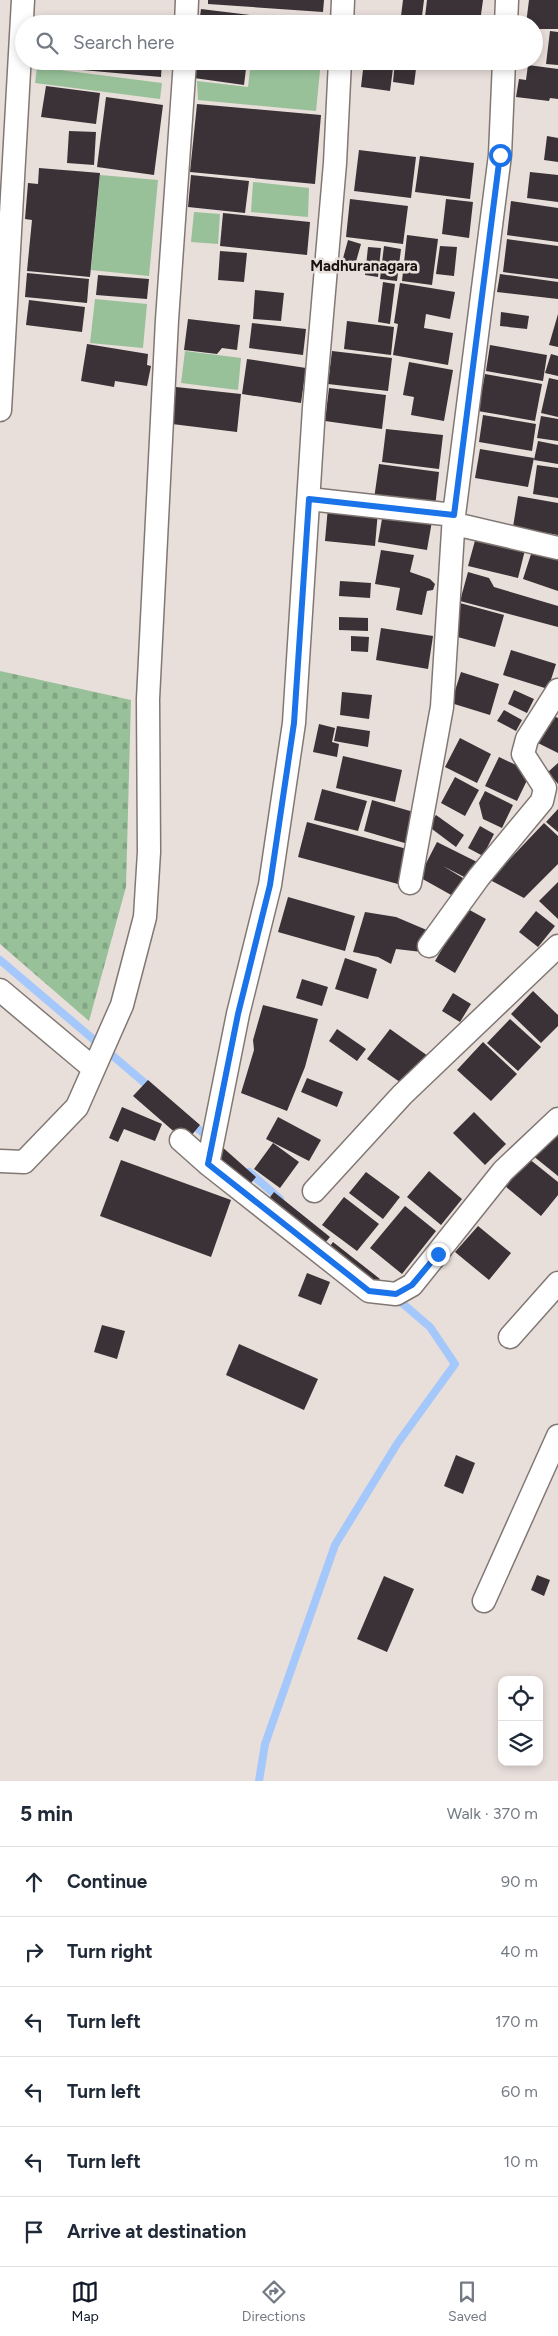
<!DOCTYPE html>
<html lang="en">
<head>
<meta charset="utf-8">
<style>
	:root { --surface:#fff; --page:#f6f6f7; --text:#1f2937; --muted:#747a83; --line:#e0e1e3; --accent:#111827 }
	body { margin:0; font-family:Figtree,sans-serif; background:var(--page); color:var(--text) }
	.controls { position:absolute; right:15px; bottom:15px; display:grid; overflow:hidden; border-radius:10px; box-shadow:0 2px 8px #0003 }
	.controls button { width:45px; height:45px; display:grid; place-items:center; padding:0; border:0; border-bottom:1px solid var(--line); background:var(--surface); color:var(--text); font:25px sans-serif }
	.stop { position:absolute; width:15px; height:15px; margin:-11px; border:4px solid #1a73e8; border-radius:50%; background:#fff }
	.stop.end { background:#1a73e8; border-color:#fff; box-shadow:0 1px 5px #0008 }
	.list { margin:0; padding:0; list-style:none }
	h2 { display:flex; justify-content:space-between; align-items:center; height:65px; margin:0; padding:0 20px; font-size:21px }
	h2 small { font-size:16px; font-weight:400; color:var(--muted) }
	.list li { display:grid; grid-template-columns:32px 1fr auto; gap:15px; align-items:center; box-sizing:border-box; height:70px; padding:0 20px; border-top:1px solid var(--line) }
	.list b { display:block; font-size:19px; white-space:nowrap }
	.list em { font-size:16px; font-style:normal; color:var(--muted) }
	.icon { flex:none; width:28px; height:28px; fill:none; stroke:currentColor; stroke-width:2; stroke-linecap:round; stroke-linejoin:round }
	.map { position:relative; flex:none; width:558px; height:1781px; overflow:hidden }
	.search { position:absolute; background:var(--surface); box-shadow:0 2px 8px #0003; left:15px; right:15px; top:15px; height:55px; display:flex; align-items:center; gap:12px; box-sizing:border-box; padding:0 18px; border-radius:28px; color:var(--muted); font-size:19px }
	.sheet { height:485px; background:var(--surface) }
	nav { display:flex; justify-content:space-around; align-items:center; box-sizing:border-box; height:70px; border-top:1px solid var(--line); background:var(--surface); font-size:14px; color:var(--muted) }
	nav a { display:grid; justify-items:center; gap:2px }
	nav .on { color:var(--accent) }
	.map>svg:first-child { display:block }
	.grass { fill:#98c199 }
	.cemetery { fill:url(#cemetery-stones) }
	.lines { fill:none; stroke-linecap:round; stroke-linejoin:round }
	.stream { stroke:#a4c8fb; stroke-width:8 }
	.building { fill:#3a3236 }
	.minor-casing { stroke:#817874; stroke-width:25 }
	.minor { stroke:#fff; stroke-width:22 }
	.route { stroke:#1a73e8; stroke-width:6 }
	.labels { text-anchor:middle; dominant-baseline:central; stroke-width:5; stroke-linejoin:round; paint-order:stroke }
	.neighbourhood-label { font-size:15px; font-weight:bold; fill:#171312; stroke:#e8deda }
</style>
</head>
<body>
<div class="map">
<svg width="558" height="1781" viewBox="0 0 558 1781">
	<defs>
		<pattern id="cemetery-stones" width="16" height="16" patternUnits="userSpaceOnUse" patternTransform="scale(1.25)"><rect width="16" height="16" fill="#98c199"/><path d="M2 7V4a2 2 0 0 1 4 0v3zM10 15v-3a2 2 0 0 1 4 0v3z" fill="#82a583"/></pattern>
	</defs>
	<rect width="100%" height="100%" fill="#e8deda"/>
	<path class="grass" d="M251,61H321L316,111L198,100L197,81L248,87Z
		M37,67L162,83L160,99L35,83Z
		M100,175L158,180L149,276L91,270Z
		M253,182L309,188L308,217L251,212Z
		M194,212L220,214L218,244L191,242Z
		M95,299L147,304L143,348L90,343Z
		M185,351L241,358L238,390L181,383Z"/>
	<path class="cemetery" d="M0,671L131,700L126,887L89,1021L0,944Z"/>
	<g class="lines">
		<path class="stream" d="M0,960L153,1090
			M190,1122L210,1139
			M249,1172L280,1199
			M259,1781L265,1744L335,1545L397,1444L455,1364L430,1327L395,1297"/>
	</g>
	<path class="building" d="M208,0H324L323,12L208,4Z
		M403,0H424L421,24H400Z
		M427,0H483L480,22L425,17Z
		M529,0H558V29H534V24H526Z
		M201,9L250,15L249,24H199Z
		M267,15L323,19V24H266Z
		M432,20L457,22V24H431Z
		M550,31L558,32V65L546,64Z
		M38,61H162L161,77L37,66Z
		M196,61H247L244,85L194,78Z
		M364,61H394L390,91L361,87Z
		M395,61H417L414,85L393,82Z
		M528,65L558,69V99L550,98L549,101L516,97L519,79L526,80Z
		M46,86L100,93L96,124L41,117Z
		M106,97L163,105L154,175L97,167Z
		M197,104L321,115L315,184L190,172Z
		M69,131L96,132L94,165L67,163Z
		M547,136L558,138V162L544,160Z
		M359,150L416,157L411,198L354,191Z
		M420,156L474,163L470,199L415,192Z
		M39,168L100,173L90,277L27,271L32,220L25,219L28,183L38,184Z
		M530,172L558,175V202L527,198Z
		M191,175L249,181L245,213L188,207Z
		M350,199L408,206L403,244L346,237Z
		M446,199L473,202L469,238L442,234Z
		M511,201L558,208V242L507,235Z
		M223,213L310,222L307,255L220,246Z
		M407,235L438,239L432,285L402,281Z
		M507,239L558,246V279L503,272Z
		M348,240L361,244L355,265L342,262Z
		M384,246L401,249L397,281L380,279Z
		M440,246L457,247L454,276L436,274Z
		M368,247L381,248L378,277L365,275Z
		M220,251L247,253L244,282L218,280Z
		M27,273L89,279L87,303L25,297Z
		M500,274L558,282V299L497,292Z
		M98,275L149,279L147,299L96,295Z
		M383,282L395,284L390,324L378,322Z
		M400,283L455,292L450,319L426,314L424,328L453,333L448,365L393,355L398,324L394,323Z
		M255,290L284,293L281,321L253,319Z
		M29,300L85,307L82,332L26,325Z
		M501,312L529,316L527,329L500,326Z
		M558,314V347L549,345Z
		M188,319L240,325L237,350L222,348L217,354L184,350Z
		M347,321L394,327L391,355L344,349Z
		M252,323L306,329L303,355L249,348Z
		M87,344L148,354L147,365L151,366L147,386L115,381L114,387L81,381Z
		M490,345L547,355L543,381L486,371Z
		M332,351L392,358L388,391L328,384Z
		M551,354L558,356V376L545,373Z
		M247,359L306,368L301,403L242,394Z
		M409,362L453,370L444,421L411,415L414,397L403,395Z
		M485,374L542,384L535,421L478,411Z
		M549,378L558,380V417L541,413Z
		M176,387L241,394L237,432L172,424Z
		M329,388L386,395L382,429L325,421Z
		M483,415L536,424L532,451L479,442Z
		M541,416L558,419V441L537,438Z
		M386,429L443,435L439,469L382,462Z
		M538,441L558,445V464L534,460Z
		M480,449L534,458L528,487L475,478Z
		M379,464L439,472L435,507L374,499Z
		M537,465L558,468V498L533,494Z
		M518,496L558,503V535L513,527Z
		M328,507L378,511L375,546L325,541Z
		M383,513L432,521L427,550L378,542Z
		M476,537L525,550L518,578L468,566Z
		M381,550L414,555L410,572L430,579L435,584L433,590L427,591L422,615L396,610L400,588L375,584Z
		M532,551L558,559V591L523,579Z
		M468,572L489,578L494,587L558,606V627L460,601Z
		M340,581L371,583L370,598L339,596Z
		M460,603L504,615L495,647L450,635Z
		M339,617L368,618V631L339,630Z
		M381,628L433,636L428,669L376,660Z
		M351,636L369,637L368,652L351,651Z
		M511,650L556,664L548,689L503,675Z
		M461,672L499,684L490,715L451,703Z
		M514,690L534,699L527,713L508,704Z
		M342,692L372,695L369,719L340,715Z
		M504,710L522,720L516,731L497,721Z
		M548,713L558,718V753L534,741Z
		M319,724L335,728L332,742L339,744L337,757L313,752Z
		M337,726L370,731L368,747L334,741Z
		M460,738L491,754L477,783L445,767Z
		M343,756L402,770L395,802L336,788Z
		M499,757L531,772L517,801L485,786Z
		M558,763V784L548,772Z
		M455,777L479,790L465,816L441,803Z
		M322,789L367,801L358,831L314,820Z
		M485,791L513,805L502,828L483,819L479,803Z
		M372,800L417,813L408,844L364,831Z
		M558,809V832L546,822Z
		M436,815L464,835L456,847L428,826Z
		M307,822L407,849L398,884L298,857Z
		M544,823L558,836V864L524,898L490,880Z
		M480,826L494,834L483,856L468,848Z
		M437,842L477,862L468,879L443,866L463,878L453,896L419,877Z
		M558,882V919L539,901Z
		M288,897L355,916L345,951L278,932Z
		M466,908L486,919L455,973L435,961Z
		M536,911L555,926L538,947L519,932Z
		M365,912L396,917L429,931L422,952L396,949L391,964L378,957L353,952Z
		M345,958L377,969L368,999L335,989Z
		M302,979L328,987L322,1006L296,998Z
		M533,991L558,1015V1026L541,1043L511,1014Z
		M453,993L471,1004L460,1022L442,1011Z
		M263,1005L318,1019L305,1067L287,1111L241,1093L254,1050L253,1040Z
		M510,1019L541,1047L518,1071L487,1043Z
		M337,1029L366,1049L357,1061L329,1041Z
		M390,1029L428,1056L407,1087L367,1059Z
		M483,1042L517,1074L491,1101L457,1070Z
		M307,1078L343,1092L337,1107L301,1092Z
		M148,1080L200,1125L186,1142L133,1096Z
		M122,1107L162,1124L155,1141L124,1129L118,1142L109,1138Z
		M474,1112L506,1144L485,1165L453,1133Z
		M278,1117L321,1140L309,1161L266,1139Z
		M558,1130V1176L532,1155Z
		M273,1143L299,1162L280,1188L254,1169Z
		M220,1145L256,1177L246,1189L209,1158Z
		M528,1158L558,1182V1195L541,1216L505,1186Z
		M121,1160L231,1200L211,1257L100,1216Z
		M429,1171L462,1199L441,1225L407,1197Z
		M366,1172L400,1197L383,1219L349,1193Z
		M274,1192L330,1237L320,1249L264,1205Z
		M344,1197L379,1224L357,1251L322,1225Z
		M405,1206L436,1231L402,1274L370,1248Z
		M478,1226L511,1253L489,1280L455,1252Z
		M333,1242L380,1279L371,1290L325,1253Z
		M307,1273L330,1282L321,1305L298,1296Z
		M102,1325L125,1331L117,1359L94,1352Z
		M239,1344L318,1379L304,1410L226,1375Z
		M456,1455L475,1463L463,1494L444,1486Z
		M537,1575L550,1580L544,1596L531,1590Z
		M384,1576L414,1589L387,1652L357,1639Z"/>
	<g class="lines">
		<g class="minor-casing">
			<path id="minor" d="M186,24L187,0
				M342,24L343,0
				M506,24L507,0
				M0,410L23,0
				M309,499L454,515
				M455,524L558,548
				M410,883L442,707L454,515L500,155L504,61
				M429,946L479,877L542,801L545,788L523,754L527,739L558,690
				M0,990L93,1068
				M181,1140L208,1164L369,1291L396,1294L412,1285L503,1171L558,1119
				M0,1161L24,1162L77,1107L122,1005L145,917L149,852L148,699L167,320L185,61
				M208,1164L238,1014L270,885L294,723L314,408L335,163L340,61
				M314,1191L402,1095L558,946
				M510,1337L558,1283
				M484,1601L558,1436"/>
		</g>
		<use href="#minor" class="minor"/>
	</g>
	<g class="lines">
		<path class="route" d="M438,1254L412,1285L396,1294L369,1291L208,1164L238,1014L270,885L294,723L309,499L454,515L500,155"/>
	</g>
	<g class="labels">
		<g class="neighbourhood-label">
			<text x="364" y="266">Madhuranagara</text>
		</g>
	</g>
</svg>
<div class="controls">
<button><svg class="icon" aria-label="locate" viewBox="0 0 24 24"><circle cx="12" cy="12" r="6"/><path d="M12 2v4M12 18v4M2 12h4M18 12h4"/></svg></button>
<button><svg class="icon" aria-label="layers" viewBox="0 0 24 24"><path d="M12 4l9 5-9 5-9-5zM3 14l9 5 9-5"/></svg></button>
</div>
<div class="stop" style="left:500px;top:155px"></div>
<div class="stop end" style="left:438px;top:1254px"></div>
<div class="search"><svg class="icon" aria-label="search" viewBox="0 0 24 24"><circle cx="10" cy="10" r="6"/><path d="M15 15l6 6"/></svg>Search here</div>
</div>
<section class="sheet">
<h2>5 min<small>Walk · 370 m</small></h2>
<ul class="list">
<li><svg class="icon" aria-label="ahead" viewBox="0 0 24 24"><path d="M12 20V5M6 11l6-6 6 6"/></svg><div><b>Continue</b></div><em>90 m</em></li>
<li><svg class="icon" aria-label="right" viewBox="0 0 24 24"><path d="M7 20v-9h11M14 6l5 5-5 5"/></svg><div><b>Turn right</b></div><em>40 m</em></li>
<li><svg class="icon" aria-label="left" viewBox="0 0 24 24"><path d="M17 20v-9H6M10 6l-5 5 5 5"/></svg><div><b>Turn left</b></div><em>170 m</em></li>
<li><svg class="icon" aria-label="left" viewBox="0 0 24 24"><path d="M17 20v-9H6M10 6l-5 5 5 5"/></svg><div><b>Turn left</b></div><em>60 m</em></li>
<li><svg class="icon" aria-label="left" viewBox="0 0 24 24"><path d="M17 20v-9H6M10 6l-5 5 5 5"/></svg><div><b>Turn left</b></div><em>10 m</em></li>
<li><svg class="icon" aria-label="arrive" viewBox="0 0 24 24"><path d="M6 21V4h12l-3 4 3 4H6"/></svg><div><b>Arrive at destination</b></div></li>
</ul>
</section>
<nav>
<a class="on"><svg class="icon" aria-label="map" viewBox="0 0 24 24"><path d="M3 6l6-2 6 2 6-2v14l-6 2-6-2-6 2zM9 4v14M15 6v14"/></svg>Map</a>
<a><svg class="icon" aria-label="directions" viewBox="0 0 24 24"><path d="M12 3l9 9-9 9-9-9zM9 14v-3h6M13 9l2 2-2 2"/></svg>Directions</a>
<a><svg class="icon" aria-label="saved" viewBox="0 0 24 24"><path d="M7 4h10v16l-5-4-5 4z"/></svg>Saved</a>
</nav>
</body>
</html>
